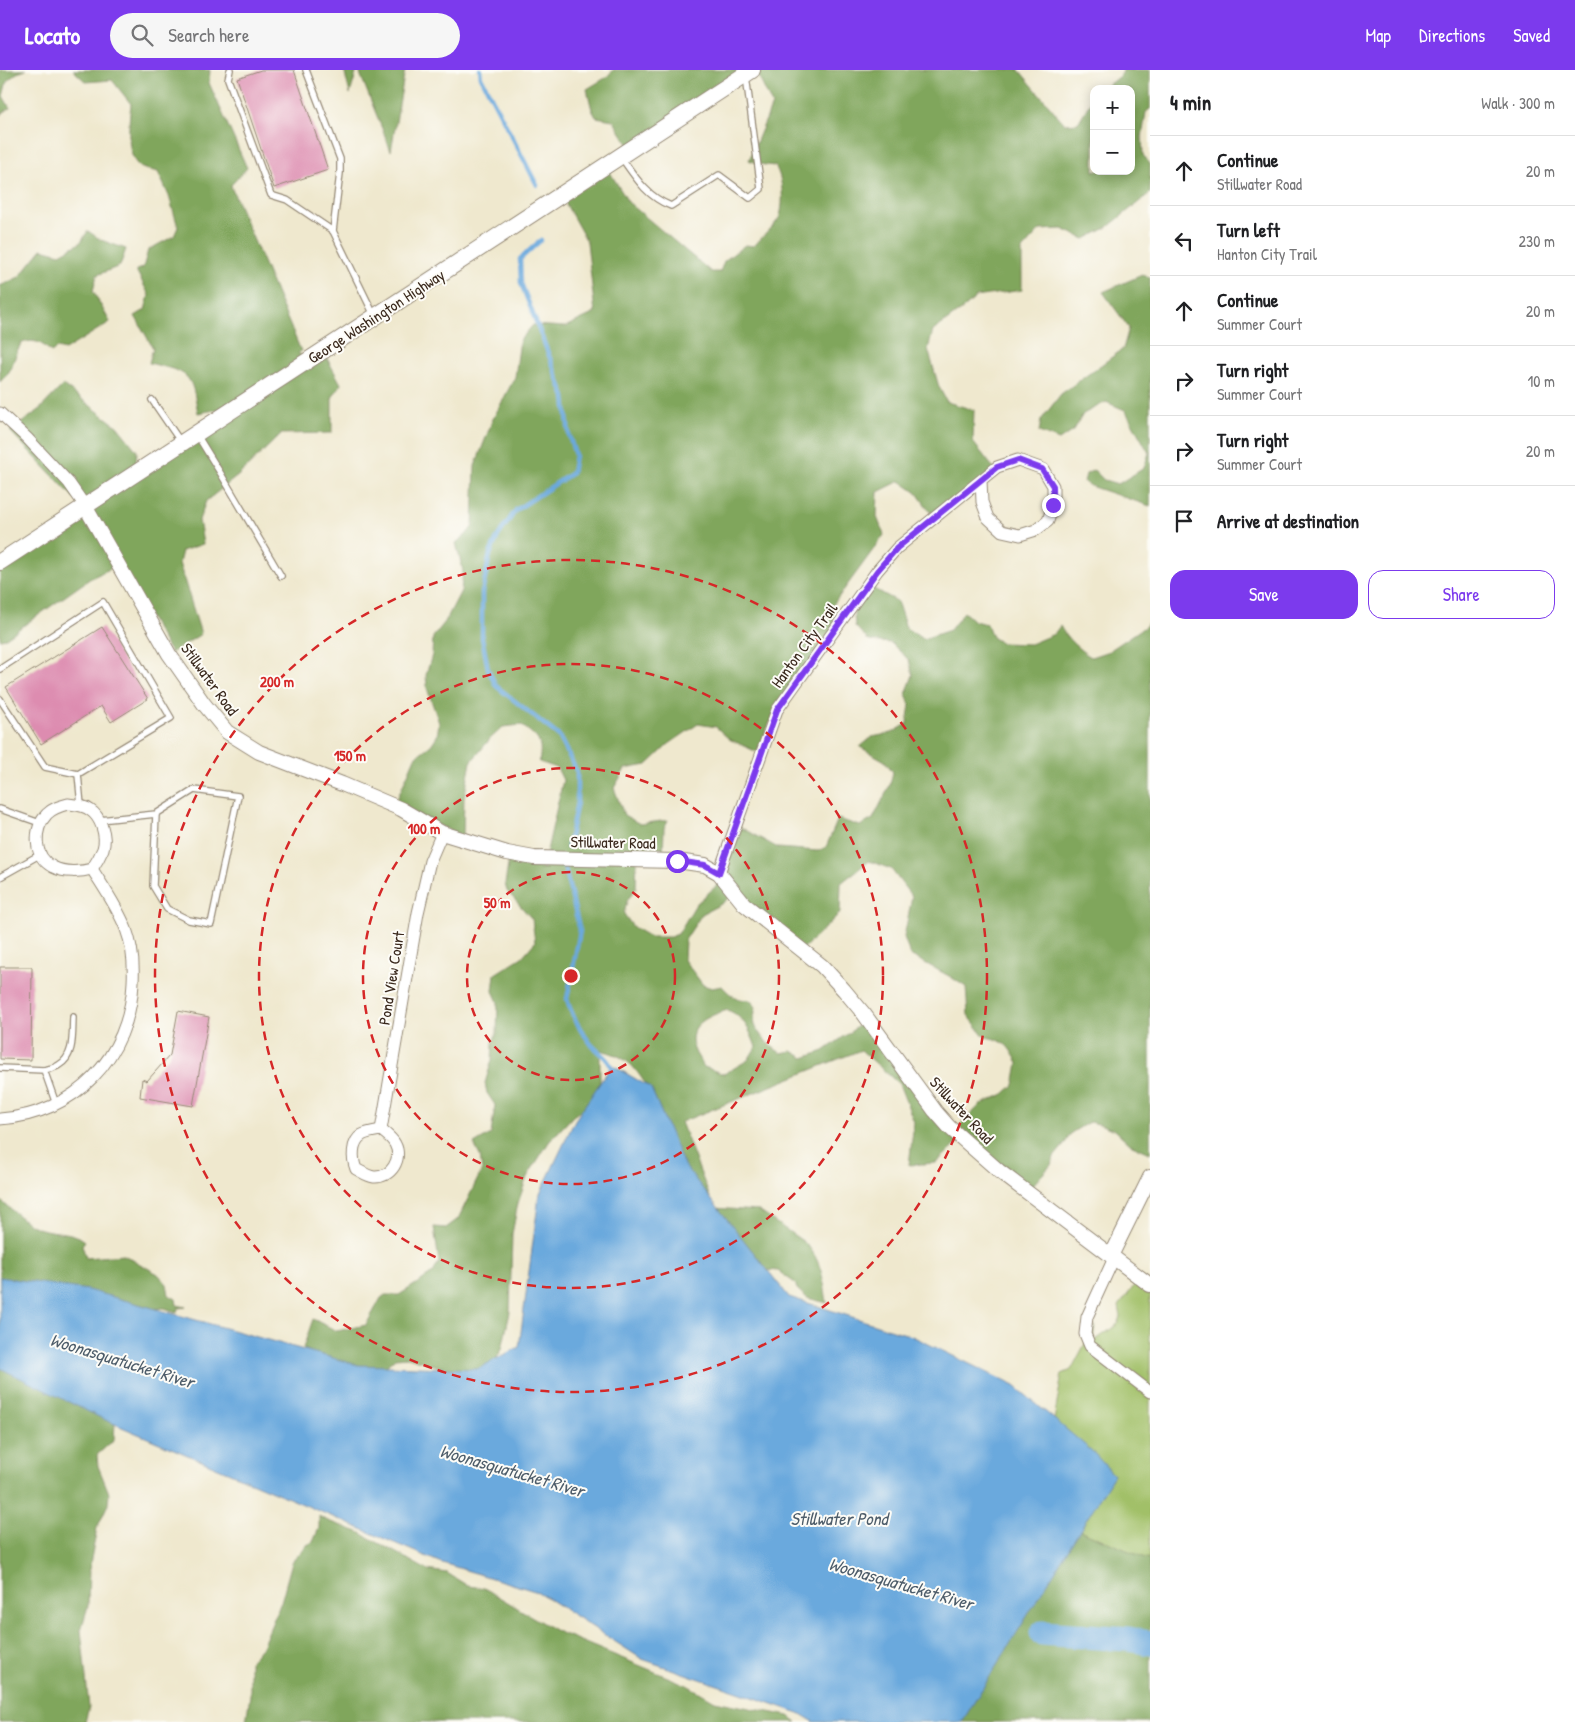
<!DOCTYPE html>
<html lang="en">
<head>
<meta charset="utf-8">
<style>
  body { margin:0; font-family:"Patrick Hand",sans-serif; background:#f6f6f6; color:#202124 }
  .controls { position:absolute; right:15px; top:15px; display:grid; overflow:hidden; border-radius:10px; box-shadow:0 2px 12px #0003 }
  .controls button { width:45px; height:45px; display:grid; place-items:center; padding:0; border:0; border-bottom:1px solid #e0e0e0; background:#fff; color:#202124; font:25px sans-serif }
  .stop { position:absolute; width:15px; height:15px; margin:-11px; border:4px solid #7c3aed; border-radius:50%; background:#fff }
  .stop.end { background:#7c3aed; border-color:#fff; box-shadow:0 1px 5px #0008 }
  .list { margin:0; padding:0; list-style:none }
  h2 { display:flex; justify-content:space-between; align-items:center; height:65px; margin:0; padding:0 20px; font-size:21px }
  h2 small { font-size:16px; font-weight:400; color:#757577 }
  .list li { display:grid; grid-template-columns:32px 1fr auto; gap:15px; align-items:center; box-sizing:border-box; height:70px; padding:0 20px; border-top:1px solid #e0e0e0 }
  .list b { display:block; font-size:19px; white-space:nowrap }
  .list p { margin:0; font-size:16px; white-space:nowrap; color:#757577 }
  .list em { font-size:16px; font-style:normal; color:#757577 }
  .actions { display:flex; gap:10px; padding:15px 20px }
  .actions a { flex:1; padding:11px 0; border:1px solid #7c3aed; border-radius:15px; text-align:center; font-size:18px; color:#7c3aed }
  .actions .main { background:#7c3aed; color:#fff }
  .icon { flex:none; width:28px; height:28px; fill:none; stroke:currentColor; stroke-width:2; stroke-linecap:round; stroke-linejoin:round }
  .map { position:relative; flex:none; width:1150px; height:1652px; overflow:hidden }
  header { display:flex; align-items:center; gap:30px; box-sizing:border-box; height:70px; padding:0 25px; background:#7c3aed; color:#fff }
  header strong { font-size:24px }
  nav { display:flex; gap:28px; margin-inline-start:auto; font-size:18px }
  .search { width:350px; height:45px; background:#f6f6f6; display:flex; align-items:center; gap:12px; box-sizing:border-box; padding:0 18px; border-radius:28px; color:#757577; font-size:19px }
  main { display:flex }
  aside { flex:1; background:#fff }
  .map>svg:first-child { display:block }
  .green { fill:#a1c068; stroke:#6e7543 }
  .forest { fill:#80a65c; stroke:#5e683d; fill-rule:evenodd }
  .water { fill:#6aa9dd; stroke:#526a7e }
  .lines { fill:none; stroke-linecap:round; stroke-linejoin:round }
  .stream { stroke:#6aa9dd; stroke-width:4.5 }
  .river { stroke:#6aa9dd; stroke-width:25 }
  .building { fill:#dd8cb0 }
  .service-casing { stroke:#958976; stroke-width:8 }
  .minor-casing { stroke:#958976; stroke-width:13 }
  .tertiary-casing { stroke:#958976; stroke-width:16 }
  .primary-casing { stroke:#958976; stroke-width:18 }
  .service { stroke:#fff; stroke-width:5.5 }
  .minor { stroke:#fff; stroke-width:11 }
  .tertiary { stroke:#fff; stroke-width:14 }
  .primary { stroke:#fff; stroke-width:16 }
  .route { stroke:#7c3aed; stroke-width:6 }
  .ring { fill:none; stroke:#d62828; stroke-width:2.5; stroke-dasharray:9 6 }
  .labels { text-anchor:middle; stroke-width:4; stroke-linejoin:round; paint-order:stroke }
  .street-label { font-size:16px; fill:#3b2a1e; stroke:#fdfcf7 }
  .water-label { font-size:18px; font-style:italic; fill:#4e5d6a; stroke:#fdfcf7 }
  .centre { fill:#d62828; stroke:#fdfcf7; stroke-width:2.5 }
  .ring-label { font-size:15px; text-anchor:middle; font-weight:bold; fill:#d62828; stroke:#fdfcf7; stroke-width:4; stroke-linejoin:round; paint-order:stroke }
</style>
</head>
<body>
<header>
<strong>Locato</strong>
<div class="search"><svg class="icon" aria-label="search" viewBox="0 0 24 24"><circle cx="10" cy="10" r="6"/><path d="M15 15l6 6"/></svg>Search here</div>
<nav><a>Map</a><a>Directions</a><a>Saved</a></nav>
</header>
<main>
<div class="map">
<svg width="1150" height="1652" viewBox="0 0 1150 1652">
  <rect width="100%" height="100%" fill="#fdfcf7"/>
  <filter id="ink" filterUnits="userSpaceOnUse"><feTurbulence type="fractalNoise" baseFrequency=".02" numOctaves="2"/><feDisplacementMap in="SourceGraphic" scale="10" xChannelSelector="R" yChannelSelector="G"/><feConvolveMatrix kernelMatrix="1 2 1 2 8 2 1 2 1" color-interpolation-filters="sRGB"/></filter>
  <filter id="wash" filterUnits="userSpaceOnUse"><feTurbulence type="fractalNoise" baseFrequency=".0096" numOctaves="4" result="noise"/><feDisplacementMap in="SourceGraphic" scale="20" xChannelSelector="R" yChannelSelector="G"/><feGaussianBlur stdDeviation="1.12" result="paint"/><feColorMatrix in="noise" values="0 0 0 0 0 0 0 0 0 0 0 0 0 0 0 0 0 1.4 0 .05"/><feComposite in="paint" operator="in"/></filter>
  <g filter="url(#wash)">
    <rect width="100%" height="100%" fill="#efe8ce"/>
    <path class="green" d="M1140 1208 1150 1214V1489L1143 1487 1079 1460 1053 1356 1062 1304 1071 1300 1095 1255 1093 1272 1118 1254 1121 1247 1119 1236Z"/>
    <g class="forest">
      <path d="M0 0H26L17 3 7 11 3 26 10 38 0 45Z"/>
      <path d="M73 0H210L209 13 247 98 231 115 232 119 301 281 298 283 306 289 324 283 341 314 332 328V363L281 364 239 405 206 431 199 450 203 474 182 481 179 493 201 564 171 583 118 495 91 508 6 568 0 569V493L84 438 10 361 38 341 63 315 117 356 137 381 135 405 239 336 198 343C191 301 189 303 149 293L153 278 135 246 145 240 149 225 136 200 143 198 148 180 174 166 178 157 169 126 158 102C152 100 143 100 139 96 125 84 129 51 131 34L112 10 86 12Z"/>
      <path d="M344 0H357L350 24Z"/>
      <path d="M358 0H405L391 81 359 1Z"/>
      <path d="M613 0H1019L1065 54 1078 53 1094 26V101H1131V19H1103L1122 4 1123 0H1150V39L1146 42 1142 67 1143 85 1150 94V123L1108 157 1085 169 1062 159 1040 160 1022 180V220L976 227 964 238 933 261 928 279 939 317 947 332 974 340 973 372 996 401 933 446 917 423 900 411 878 422 877 447 884 465 832 536 839 551 777 637 757 682 729 669 716 657 698 654 669 674 647 695 625 699 614 718 624 745 640 754 668 750 664 758 663 787 637 788 636 818 627 831 624 844 633 857 650 867H670L678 864 696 834 724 809 719 800 738 756 778 778 818 781 826 777 838 749 860 756 873 749 890 715 893 702 885 691 860 677 872 667 892 663 907 654 910 635 906 624 913 605 909 590 891 573 869 571 855 556 853 531 866 515 897 531 906 558 923 569 950 560 964 542 974 551 987 554 992 567 1001 573 1030 574 1054 564 1060 556C1066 568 1079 580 1091 587L1109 581 1146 556 1150 550V1083L1130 1074 1115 1060 1099 1054 1089 1052 1071 1063 1064 1075 1054 1087 1051 1095 1030 1118 963 1068 936 1093 909 1095 914 1052 899 1014 861 980 681 1052 714 1138 759 1141 804 1172C821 1187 824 1212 827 1233L807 1228 797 1219 795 1213 778 1201 748 1198 689 1139 646 1015C633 994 625 986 600 980V1010L595 1030 573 1046 549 1072 527 1107 518 1133 512 1164 510 1242 502 1279 496 1289 480 1300 454 1301 408 1287 395 1288 374 1307 358 1306 303 1278 313 1249 337 1261 366 1255 381 1228 385 1225H399L433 1203 439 1192 434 1157 446 1158 458 1149 482 1100 480 1086 474 1074 491 1064 495 1035 487 1023 485 1013 492 990 493 971 497 963 498 932 493 921 495 904 522 887 535 872 532 849 507 821 505 814 510 782 546 785 563 710 557 698 539 692C543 670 538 668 521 655L503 657 490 669 471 692 464 729 463 767 395 734 415 687 431 675 437 666 439 653 427 618 426 605 432 585 433 567 445 552 461 521 463 501 456 473 466 465 473 456 475 396 493 349 515 307 520 270 533 255 565 257 595 243 587 172 563 129 608 99 628 132 711 202H720L724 191 745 175 754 176C760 169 777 154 780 146 784 132 783 107 775 96L758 94 749 90 772 35 756 1 632 80 613 50 596 47 592 40 587 19 607 7ZM869 791 891 799 912 827 904 867 910 885 949 906 966 917 968 945 985 967C1005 970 1009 976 1018 993L1014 1015 1004 1024 980 1035 956 1059 868 949 824 981 804 988 792 981 781 983C771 977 754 962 754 949 754 946 755 941 756 937L750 930C737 930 731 926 722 916L712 918 703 915 684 890 685 870 702 844 721 834 736 822 803 879 840 843 841 813ZM728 940C745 948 750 961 756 977L748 990 724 1004 704 997C701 991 696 985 694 979 685 955 710 945 728 940Z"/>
      <path d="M88 161 101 170 126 179 120 196 97 205 93 221 110 252 65 280 57 278 51 282C41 272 35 269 21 273L9 302 0 312V216L19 207 42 179 60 184 80 173Z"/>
      <path d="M1142 205 1150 207V436L1090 416 1084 412 1086 404 1094 400 1104 410 1118 414 1144 398 1149 383 1125 340 1106 332 1083 344 1074 360 1059 370 1039 362 1041 350 1061 324 1123 279 1129 258 1103 222Z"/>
      <path d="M0 1130C10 1138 20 1148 31 1155 49 1165 72 1159 85 1171L82 1175 86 1188 124 1185 158 1204 167 1214 169 1225 176 1229 177 1235 186 1237 178 1238 177 1242 164 1238 145 1239 0 1220Z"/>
      <path d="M0 1289 115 1352 114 1371 109 1374 97 1385 98 1396 109 1423 108 1434 97 1458 89 1499 88 1536 81 1560 89 1637 85 1652H0Z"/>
      <path d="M319 1446 328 1451 359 1462 427 1500 447 1503 468 1516 484 1518 556 1561 687 1615 715 1631 789 1646 797 1652H246L250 1625V1591L262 1577 281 1532 292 1492 307 1475 313 1472 319 1458Z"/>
      <path d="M1079 1460 1143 1487 1150 1489V1652H961Z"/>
    </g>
    <path class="water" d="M612 995 651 1018 684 1095 789 1227 912 1266 1015 1316 1092 1381 1114 1405 962 1652H814L799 1643 642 1589 538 1522 439 1492 103 1349 0 1298V1207L88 1220 358 1295 477 1299 519 1277 539 1126 575 1050Z"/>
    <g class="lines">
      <g class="stream">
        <path d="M480 0 481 7 537 115"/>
        <path d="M541 170 520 189 521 213 565 327 569 365 575 385 572 403 516 440 498 466 490 484 482 523V568L488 599 496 616 559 666 577 702V732L568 777"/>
        <path d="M564 795 580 861 567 929C571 944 581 961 591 974 598 982 611 990 612 1001"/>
      </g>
      <path class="river" d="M1042 1563 1128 1569 1150 1573"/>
    </g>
    <g id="blocks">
      <g class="building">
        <path d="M261 0H294L328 100 274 118 237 8Z"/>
        <path d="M102 557 148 629 111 652 101 636 41 674 6 617Z"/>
        <path d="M0 897H32L31 990 0 989Z"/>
        <path d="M178 941 209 947 193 1036 140 1027 142 1009 147 1011 170 985Z"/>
      </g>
    </g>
  </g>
  <g filter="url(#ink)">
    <use href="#blocks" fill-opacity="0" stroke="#958976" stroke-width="1"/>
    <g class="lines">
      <defs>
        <g id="service">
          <path d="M230 0 228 9 271 125 287 130 333 161 374 245"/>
          <path d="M306 0 340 89V103L333 161"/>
          <path d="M621 87C635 107 647 127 671 136L719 105 750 128 761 119 746 6"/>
          <path d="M152 330 180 371"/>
          <path d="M197 365 221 404 281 506"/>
          <path d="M0 599 103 532 171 648 78 704 45 697 0 629"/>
          <path d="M78 704 81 735"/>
          <path d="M0 739 40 753"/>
          <path d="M100 750 156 744 153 816 167 839 189 850 211 854 238 726 194 720 156 744"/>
          <path d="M0 807 41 784"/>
          <path d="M0 998 44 1000 56 1034"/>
          <path d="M44 1000C48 999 55 998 59 995 75 986 72 963 73 947"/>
        </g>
        <g id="minor">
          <path d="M0 343 27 368 69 413 85 436"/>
          <path d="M68 734C76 735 83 735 90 740 101 747 107 766 103 779 100 786 96 793 92 799 81 802 64 803 53 797 33 787 33 759 47 744 53 738 60 736 68 734Z"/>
          <path d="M719 803 777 640 877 501 897 478 997 397 1018 390 1043 399 1053 416V435L1048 451 1036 460 1020 465 1002 461 988 448 982 432 981 410"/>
          <path d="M0 1049C75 1044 130 987 133 912 134 895 132 875 126 859 118 838 104 818 92 799"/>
          <path d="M381 1060 418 843 430 791 442 763"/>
          <path d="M381 1060C386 1064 392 1068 395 1074 403 1089 391 1108 374 1107 367 1106 362 1102 356 1099 352 1089 351 1072 362 1065 367 1062 375 1061 381 1060Z"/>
          <path d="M1114 1188 1087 1247 1085 1264 1090 1276 1150 1322"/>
        </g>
        <g id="tertiary">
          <path d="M85 436 169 584 204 634 227 662 259 682 342 714 401 739 442 763 507 783 534 788 677 791 705 795 719 803 744 834 822 896 844 920 864 944 935 1041 949 1057 999 1101 1150 1215"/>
          <path d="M1111 1186 1150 1107"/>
        </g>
        <path id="primary" d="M0 492 752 0"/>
      </defs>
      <use href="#service" class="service-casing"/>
      <use href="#minor" class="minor-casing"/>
      <use href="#tertiary" class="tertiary-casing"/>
      <use href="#primary" class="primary-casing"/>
      <use href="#service" class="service"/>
      <use href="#minor" class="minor"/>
      <use href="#tertiary" class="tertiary"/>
      <use href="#primary" class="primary"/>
    </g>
  </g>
  <g class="lines" filter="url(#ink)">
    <path class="route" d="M677 791 705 795 719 803 777 640 877 501 897 478 997 397 1018 390 1042 399 1053 416V435"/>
  </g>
  <g class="ring">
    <circle cx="571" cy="906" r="104"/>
    <circle cx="571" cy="906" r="208"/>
    <circle cx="571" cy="906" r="312"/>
    <circle cx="571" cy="906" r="416"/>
  </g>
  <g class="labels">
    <g class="street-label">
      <text transform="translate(376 246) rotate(-33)" y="6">George Washington Highway</text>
      <text transform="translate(804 575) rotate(-54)" y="6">Hanton City Trail</text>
      <text transform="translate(210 609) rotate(54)" y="6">Stillwater Road</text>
      <text transform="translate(613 772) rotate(1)" y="6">Stillwater Road</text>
      <text transform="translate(391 908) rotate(-81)" y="6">Pond View Court</text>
      <text transform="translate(962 1040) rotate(47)" y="6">Stillwater Road</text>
    </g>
    <g class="water-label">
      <text transform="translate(122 1291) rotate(17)" y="6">Woonasquatucket River</text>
      <text transform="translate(512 1401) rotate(16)" y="6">Woonasquatucket River</text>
      <text x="839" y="1455">Stillwater Pond</text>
      <text transform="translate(901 1514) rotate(16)" y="6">Woonasquatucket River</text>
    </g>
  </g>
  <circle cx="571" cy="906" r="8" class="centre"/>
  <g class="ring-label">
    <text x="277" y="617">200 m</text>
    <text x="350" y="691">150 m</text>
    <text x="424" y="764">100 m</text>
    <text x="497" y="838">50 m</text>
  </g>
</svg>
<div class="controls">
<button>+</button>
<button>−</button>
</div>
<div class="stop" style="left:677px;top:791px"></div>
<div class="stop end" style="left:1053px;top:435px"></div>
</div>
<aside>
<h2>4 min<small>Walk · 300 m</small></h2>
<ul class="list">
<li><svg class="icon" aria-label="ahead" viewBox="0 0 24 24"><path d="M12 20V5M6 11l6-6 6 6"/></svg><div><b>Continue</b><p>Stillwater Road</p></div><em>20 m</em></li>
<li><svg class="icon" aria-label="left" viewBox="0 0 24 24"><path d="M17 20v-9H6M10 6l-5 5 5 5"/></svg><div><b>Turn left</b><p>Hanton City Trail</p></div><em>230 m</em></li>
<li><svg class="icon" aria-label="ahead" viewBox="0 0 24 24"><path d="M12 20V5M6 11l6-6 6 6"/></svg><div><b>Continue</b><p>Summer Court</p></div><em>20 m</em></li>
<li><svg class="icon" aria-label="right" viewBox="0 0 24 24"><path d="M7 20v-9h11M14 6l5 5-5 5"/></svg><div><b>Turn right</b><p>Summer Court</p></div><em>10 m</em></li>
<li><svg class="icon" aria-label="right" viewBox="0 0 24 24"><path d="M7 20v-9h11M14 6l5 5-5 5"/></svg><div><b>Turn right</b><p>Summer Court</p></div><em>20 m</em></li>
<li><svg class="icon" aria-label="arrive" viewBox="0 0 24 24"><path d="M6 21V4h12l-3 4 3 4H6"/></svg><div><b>Arrive at destination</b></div></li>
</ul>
<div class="actions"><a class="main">Save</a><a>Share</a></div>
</aside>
</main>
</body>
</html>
